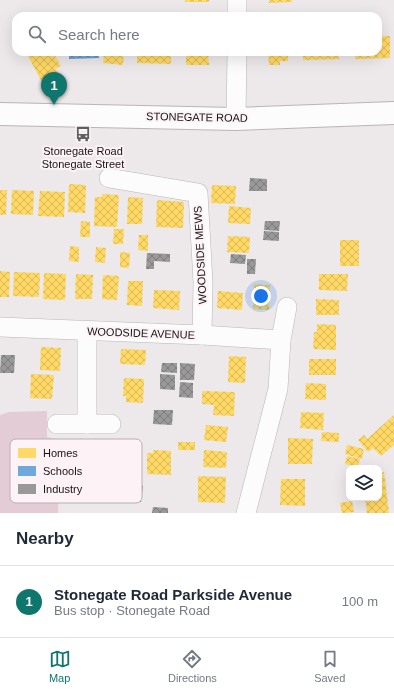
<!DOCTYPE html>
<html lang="en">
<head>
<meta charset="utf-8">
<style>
  body { margin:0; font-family:Arial,sans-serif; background:#f2f2f3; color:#1f2937 }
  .controls { position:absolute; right:12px; bottom:12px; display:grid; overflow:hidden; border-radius:8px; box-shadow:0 4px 16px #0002 }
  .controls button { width:36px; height:36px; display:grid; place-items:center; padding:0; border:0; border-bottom:1px solid #e0e1e3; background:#fff; color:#1f2937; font:20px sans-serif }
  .you { position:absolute; left:261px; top:296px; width:14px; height:14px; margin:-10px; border:3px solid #fff; border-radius:50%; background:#1a73e8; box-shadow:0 0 0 6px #1a73e833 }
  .badge { display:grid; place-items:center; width:26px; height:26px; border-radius:50%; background:#0f766e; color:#fff; font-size:13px; font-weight:700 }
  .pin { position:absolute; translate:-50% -33px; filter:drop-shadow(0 1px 2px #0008) }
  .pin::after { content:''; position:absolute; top:21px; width:14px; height:12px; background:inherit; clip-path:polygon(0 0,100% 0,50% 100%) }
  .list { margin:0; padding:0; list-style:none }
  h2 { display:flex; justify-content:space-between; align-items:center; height:52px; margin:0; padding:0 16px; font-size:17px }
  h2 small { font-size:13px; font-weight:400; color:#747a83 }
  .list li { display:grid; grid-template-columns:26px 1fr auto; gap:12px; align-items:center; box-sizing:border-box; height:72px; padding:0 16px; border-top:1px solid #e0e1e3 }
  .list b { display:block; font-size:15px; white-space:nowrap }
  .list p { margin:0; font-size:13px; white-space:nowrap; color:#747a83 }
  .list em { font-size:13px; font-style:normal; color:#747a83 }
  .icon { flex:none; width:22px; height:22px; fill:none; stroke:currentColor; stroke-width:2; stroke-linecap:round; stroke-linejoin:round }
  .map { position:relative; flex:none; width:394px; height:513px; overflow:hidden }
  .search { position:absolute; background:#fff; box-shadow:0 4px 16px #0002; left:12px; right:12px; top:12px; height:44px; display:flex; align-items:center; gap:10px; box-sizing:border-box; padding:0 14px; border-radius:12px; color:#747a83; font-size:15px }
  .sheet { height:124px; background:#fff }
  nav { display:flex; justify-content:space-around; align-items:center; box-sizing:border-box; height:56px; border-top:1px solid #e0e1e3; background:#fff; font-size:11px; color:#747a83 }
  nav a { display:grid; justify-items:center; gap:2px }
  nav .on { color:#0f766e }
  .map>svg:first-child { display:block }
  .park { fill:#e4ccd7 }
  .homes { fill:url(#homes-cross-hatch) }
  .schools { fill:url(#schools-cross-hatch) }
  .industry { fill:url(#industry-cross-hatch) }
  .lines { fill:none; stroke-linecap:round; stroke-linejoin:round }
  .street-casing { stroke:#b9b5b7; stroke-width:20 }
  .secondary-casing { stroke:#b9b5b7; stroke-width:24 }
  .street { stroke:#fcfcfc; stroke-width:19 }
  .secondary { stroke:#fcfcfc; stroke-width:22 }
  .labels { text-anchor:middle; stroke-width:4; stroke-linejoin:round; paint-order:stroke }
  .street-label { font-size:11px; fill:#161314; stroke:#fdf3f7 }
  .poi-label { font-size:11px; fill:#161314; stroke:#fdf3f7 }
  .key { fill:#fdf3f7; stroke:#b8b0b3; stroke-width:1 }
  .key-label { font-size:11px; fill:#161314 }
</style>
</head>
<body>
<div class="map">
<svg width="394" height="513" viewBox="0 0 394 513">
  <defs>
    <pattern id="homes-cross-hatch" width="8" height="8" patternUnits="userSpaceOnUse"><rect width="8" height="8" fill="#ffd966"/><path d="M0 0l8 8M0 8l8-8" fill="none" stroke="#dab958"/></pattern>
    <pattern id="schools-cross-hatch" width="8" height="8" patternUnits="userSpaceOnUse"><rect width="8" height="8" fill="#6fa8dc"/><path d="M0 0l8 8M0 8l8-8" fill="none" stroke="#5a88b1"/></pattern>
    <pattern id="industry-cross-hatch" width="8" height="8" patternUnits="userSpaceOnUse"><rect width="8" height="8" fill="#999"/><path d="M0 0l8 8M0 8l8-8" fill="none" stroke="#7c7c7c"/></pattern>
  </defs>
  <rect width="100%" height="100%" fill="#ede8ea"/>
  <path class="park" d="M47 411V437L61 440 58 513H0V415L9 412Z"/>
  <g class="homes">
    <rect x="185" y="0" width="24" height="2"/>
    <path d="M269 0H292V2L269 3Z"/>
    <path d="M378 36H390V58L355 59V52H378Z"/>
    <path d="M26 52H53L61 66 55 69 60 77 44 86Z"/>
    <path d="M104 52H124L123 65 103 63Z"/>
    <path d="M137 52H171V64L137 63Z"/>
    <path d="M186 52H208L209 65H186Z"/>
    <path d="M268 52H288V61H280V65H269Z"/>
    <path d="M303 52H338L339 59 303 60Z"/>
    <path d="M69 184 86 185 85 213 68 212Z"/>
    <path d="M212 185 236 186 235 204 211 203Z"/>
    <path d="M0 190H7L6 215H0Z"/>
    <path d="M12 190 34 191 33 215 11 214Z"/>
    <path d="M40 191 65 192 64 217 38 216Z"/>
    <path d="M102 194 119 195 117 227 94 226 95 197H102Z"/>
    <path d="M128 197 143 198 142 224H127Z"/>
    <path d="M157 200 184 202 183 228 156 227Z"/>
    <path d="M229 206 251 208 250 224 228 223Z"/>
    <path d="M81 221 90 222V237H80Z"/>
    <path d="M114 229H124L123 244H113Z"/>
    <path d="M139 235H148V251L138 250Z"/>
    <path d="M228 236 250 237 249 253 227 252Z"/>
    <rect x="340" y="240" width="19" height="26"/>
    <path d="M70 246 79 247V262L69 261Z"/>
    <path d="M96 247 106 248 105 263 95 262Z"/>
    <path d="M120 252 130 253 129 268 120 267Z"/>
    <path d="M0 271 10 272 9 297H0Z"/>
    <path d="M14 272 40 273 39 297 13 296Z"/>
    <path d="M44 273 66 274 65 300 43 299Z"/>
    <path d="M76 274 93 275 92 299H75Z"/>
    <path d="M319 274H348L347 291 319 290Z"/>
    <path d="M103 275 119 276 117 300 102 299Z"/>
    <path d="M128 281H143L142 306 127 305Z"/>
    <path d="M254 284 270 285 269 310 253 309Z"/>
    <path d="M154 290 180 291 179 310 153 308Z"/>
    <path d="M218 291 243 293 242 310 217 308Z"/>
    <path d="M316 299 339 300V315H316Z"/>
    <path d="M317 324 336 325V350L313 349 314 332H317Z"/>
    <path d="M41 347 61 348 60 371 40 370Z"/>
    <path d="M121 349 146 350 145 365 120 364Z"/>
    <path d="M229 356 246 357 245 383 228 382Z"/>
    <rect x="309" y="359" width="27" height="16"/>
    <path d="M31 374 54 375 52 399 30 398Z"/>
    <path d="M124 378 144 379 143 403 126 402V396H123Z"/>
    <path d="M306 383 326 384V400L305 399Z"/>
    <path d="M202 391 235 392 234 416 213 415 214 405 202 404Z"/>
    <path d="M301 412 324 413 323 430 300 428Z"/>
    <path d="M394 415V445L381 456 373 448 368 452 358 440 364 435 367 439Z"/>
    <path d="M206 425 228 427 226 442 204 440Z"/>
    <path d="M322 432 339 433V442L321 441Z"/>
    <path d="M288 438 313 439 312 464H288Z"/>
    <rect x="178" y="442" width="17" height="8"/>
    <path d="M347 445 364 449 362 459 345 454Z"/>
    <path d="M153 450 171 451V475L147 474V453H153Z"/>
    <path d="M204 450 227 452 226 468 203 467Z"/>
    <path d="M347 456 360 459 358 467 345 464Z"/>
    <path d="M384 472 389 513H367L365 498H379V473Z"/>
    <path d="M198 476 226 477 225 503 198 502Z"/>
    <path d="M281 479H305V506L280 505Z"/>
    <path d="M352 501 354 512 342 513 340 503Z"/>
  </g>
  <path class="schools" d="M69 52H99V58L69 59Z"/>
  <g class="industry">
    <path d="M250 178 267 179V191H249Z"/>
    <path d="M265 221H280L279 231 264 230Z"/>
    <path d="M264 231 279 232V241L263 240Z"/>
    <path d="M147 253 170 254V262L154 261V269H146Z"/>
    <path d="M231 254 246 255 245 264 230 263Z"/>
    <path d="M247 259H256L255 274H247Z"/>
    <path d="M1 355H15L14 373H0Z"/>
    <path d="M162 363H177V373L161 372Z"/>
    <path d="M180 363 195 364 194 380H180Z"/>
    <path d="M160 374 175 375V390L160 389Z"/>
    <path d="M180 382 193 383V398L179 397Z"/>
    <path d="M154 410H173L172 425 153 424Z"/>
    <path d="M134 485 143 486 141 502H132Z"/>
    <path d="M153 507 168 508V513H152Z"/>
  </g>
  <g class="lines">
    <defs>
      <g id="street">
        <path d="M237 16V0"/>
        <path d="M236 119 237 52"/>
        <path d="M109 178 198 193 203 282 202 335"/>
        <path d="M0 327 202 335 281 340"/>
        <path d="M57 424H111"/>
        <path d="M87 424V331"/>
        <path d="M246 513 278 389 281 340 287 307"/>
      </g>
      <path id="secondary" d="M0 114 236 119 394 113"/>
    </defs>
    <use href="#street" class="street-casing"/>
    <use href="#secondary" class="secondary-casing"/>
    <use href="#street" class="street"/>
    <use href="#secondary" class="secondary"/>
  </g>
  <defs>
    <symbol id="bus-bare" viewBox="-9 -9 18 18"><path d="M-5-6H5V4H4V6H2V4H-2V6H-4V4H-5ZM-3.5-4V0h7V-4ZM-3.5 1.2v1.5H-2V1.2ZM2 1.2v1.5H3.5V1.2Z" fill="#615e5f" stroke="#fdf3f7" stroke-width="2.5" paint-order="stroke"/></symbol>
  </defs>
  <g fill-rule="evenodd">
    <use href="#bus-bare" x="72" y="123" width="22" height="22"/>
  </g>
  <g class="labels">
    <g class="street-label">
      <text transform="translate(197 117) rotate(1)" y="4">STONEGATE ROAD</text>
      <text transform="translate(200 255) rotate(-93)" y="4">WOODSIDE MEWS</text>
      <text transform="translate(141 333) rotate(2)" y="4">WOODSIDE AVENUE</text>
    </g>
    <g class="poi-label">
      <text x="83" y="155">Stonegate Road<tspan x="83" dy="13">Stonegate Street</tspan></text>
    </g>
  </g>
  <rect x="10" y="439" width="132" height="64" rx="6" class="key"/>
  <rect x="18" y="448" width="18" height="10" fill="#ffd966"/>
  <rect x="18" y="466" width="18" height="10" fill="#6fa8dc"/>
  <rect x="18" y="484" width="18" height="10" fill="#999"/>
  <g class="key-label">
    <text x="43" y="457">Homes</text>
    <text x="43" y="475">Schools</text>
    <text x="43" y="493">Industry</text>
  </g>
</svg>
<div class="controls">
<button><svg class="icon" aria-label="layers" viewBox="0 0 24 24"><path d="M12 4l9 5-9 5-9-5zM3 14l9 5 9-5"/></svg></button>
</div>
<div class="you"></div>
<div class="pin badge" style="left:54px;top:105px">1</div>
<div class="search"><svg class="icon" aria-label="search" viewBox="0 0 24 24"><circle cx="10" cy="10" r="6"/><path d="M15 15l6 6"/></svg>Search here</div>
</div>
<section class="sheet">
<h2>Nearby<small></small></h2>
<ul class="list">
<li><span class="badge">1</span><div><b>Stonegate Road Parkside Avenue</b><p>Bus stop · Stonegate Road</p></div><em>100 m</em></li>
</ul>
</section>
<nav>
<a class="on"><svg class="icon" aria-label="map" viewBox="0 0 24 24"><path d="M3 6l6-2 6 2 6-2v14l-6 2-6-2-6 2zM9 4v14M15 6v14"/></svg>Map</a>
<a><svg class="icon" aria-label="directions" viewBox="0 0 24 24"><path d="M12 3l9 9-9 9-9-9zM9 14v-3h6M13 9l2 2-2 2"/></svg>Directions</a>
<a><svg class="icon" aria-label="saved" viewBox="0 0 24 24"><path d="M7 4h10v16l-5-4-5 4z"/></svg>Saved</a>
</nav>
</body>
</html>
